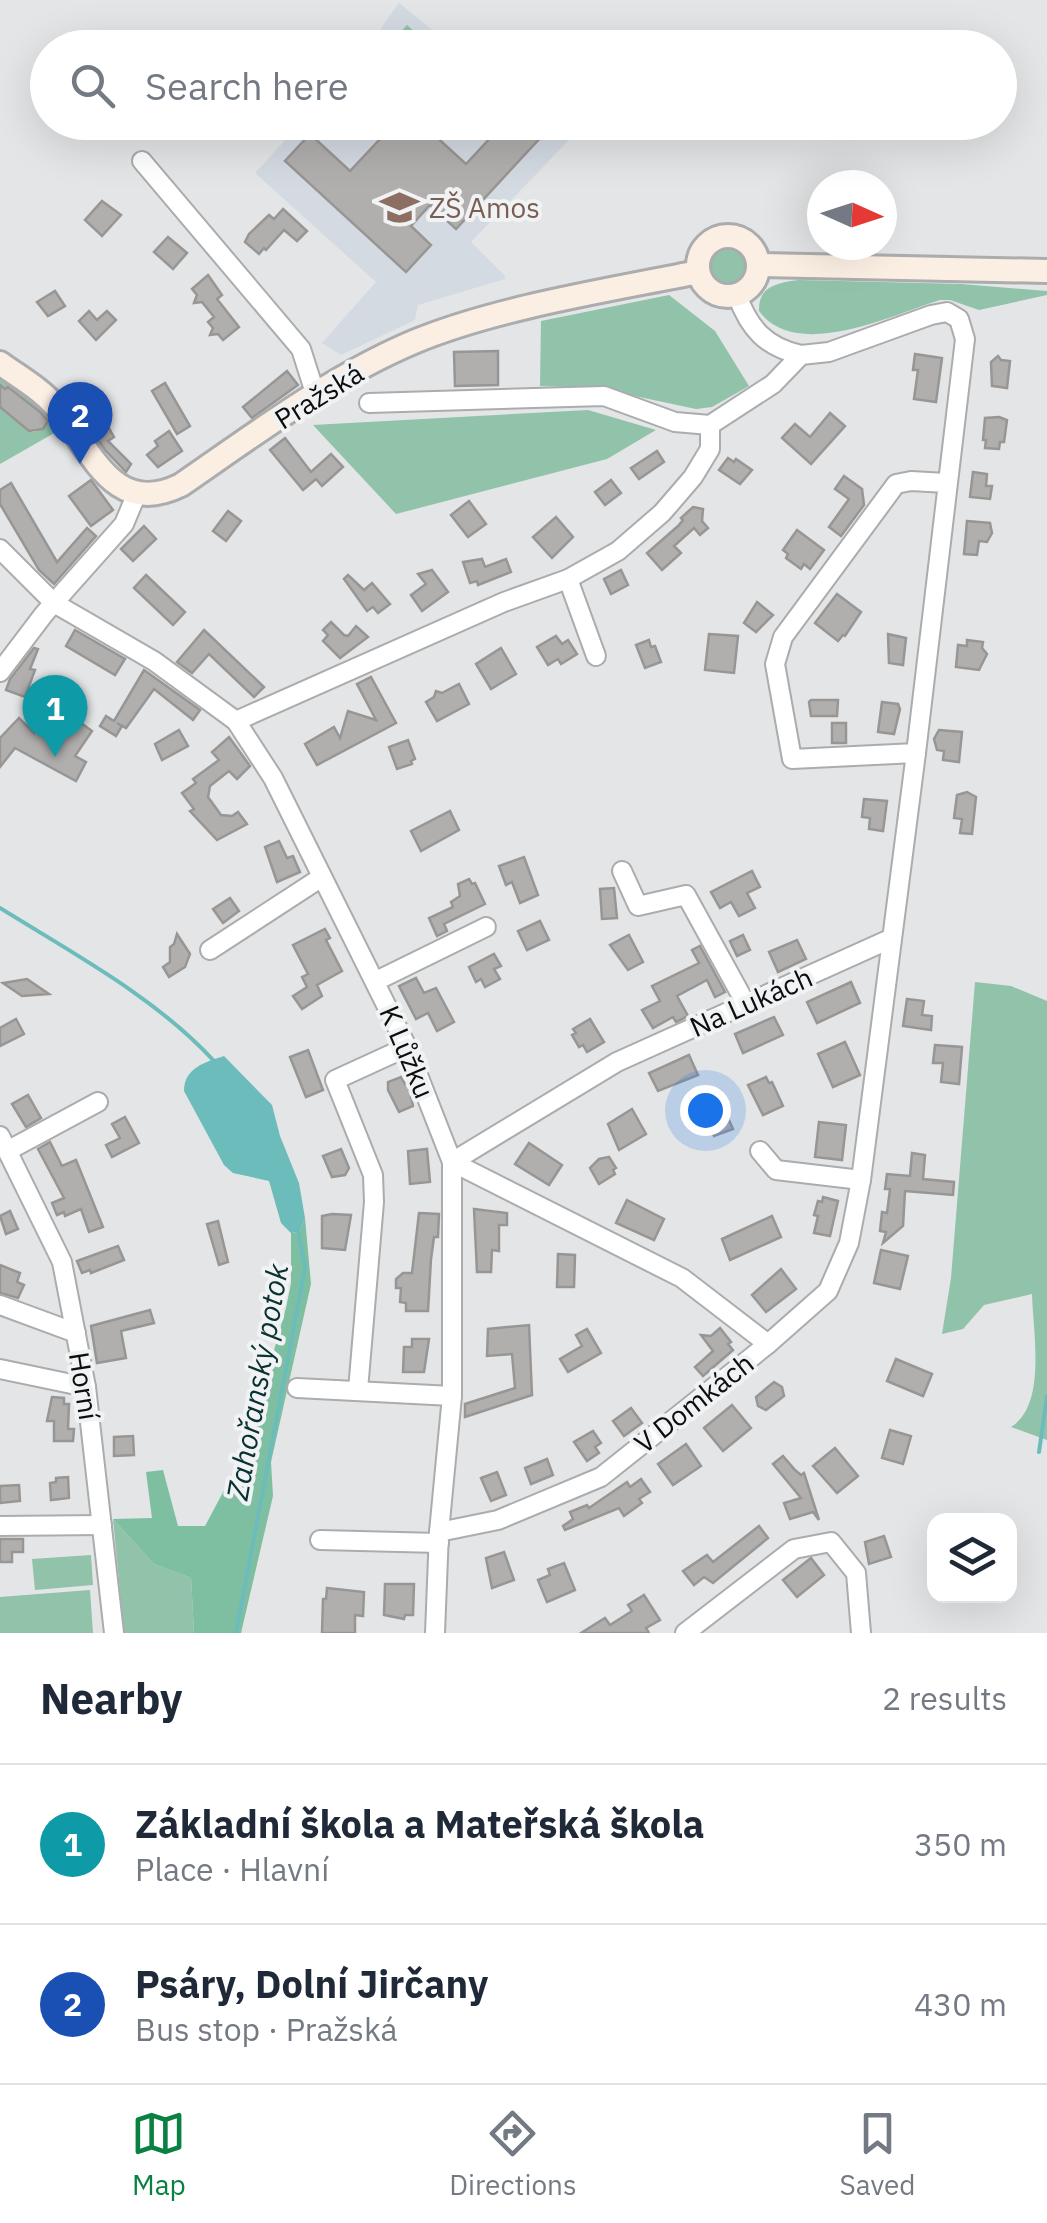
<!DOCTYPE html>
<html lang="en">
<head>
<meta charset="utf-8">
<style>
  body { margin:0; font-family:"IBM Plex Sans",sans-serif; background:#f2f2f3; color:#1f2937 }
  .controls { position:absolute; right:30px; bottom:30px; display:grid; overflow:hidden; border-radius:20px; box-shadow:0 10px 40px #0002 }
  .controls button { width:90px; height:90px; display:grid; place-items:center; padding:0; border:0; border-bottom:2px solid #e0e1e3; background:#fff; color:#1f2937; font:50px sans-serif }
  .compass { position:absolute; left:807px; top:170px; width:90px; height:90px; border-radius:50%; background:#fff; box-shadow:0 10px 40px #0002; rotate:93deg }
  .you { position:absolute; left:705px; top:1110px; width:35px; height:35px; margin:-25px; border:8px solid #fff; border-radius:50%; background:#1a73e8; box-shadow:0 0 0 15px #1a73e833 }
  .badge { display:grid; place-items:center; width:65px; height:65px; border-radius:50%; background:#0b8043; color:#fff; font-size:32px; font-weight:700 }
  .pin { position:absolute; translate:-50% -82px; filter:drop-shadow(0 2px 5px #0008) }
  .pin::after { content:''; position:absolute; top:52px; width:35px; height:30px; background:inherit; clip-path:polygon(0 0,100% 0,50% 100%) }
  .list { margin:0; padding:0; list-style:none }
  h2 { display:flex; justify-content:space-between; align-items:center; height:130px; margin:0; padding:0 40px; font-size:42px }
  h2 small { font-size:32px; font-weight:400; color:#747a83 }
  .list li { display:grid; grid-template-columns:65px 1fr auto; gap:30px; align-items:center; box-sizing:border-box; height:160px; padding:0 40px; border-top:2px solid #e0e1e3 }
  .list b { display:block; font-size:38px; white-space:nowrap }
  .list p { margin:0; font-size:32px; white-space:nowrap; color:#747a83 }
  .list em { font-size:32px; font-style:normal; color:#747a83 }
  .icon { flex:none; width:55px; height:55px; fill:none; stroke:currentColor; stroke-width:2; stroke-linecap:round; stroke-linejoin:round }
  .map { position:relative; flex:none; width:1047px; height:1633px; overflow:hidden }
  .search { position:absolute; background:#fff; box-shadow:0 10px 40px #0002; left:30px; right:30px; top:30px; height:110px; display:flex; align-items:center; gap:25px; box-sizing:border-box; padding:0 35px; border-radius:55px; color:#747a83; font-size:38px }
  .sheet { height:450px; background:#fff }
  nav { display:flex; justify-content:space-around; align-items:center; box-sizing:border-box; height:140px; border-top:2px solid #e0e1e3; background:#fff; font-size:28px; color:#747a83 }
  nav a { display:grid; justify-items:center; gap:5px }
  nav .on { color:#0b8043 }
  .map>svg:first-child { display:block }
  .built { fill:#d4dae2 }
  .green { fill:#91c2aa }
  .forest { fill:#7fbfa1 }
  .water { fill:#6cbcbc }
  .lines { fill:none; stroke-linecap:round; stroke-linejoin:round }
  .stream { stroke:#6cbcbc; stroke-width:4 }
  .building { fill:#b1afae; stroke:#989695; stroke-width:2.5 }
  .street-casing { stroke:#abacad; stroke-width:22 }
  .secondary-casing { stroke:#abacad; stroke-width:28 }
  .street { stroke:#fff; stroke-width:18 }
  .secondary { stroke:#fbefe4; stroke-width:22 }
  .labels { text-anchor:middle; stroke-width:8; stroke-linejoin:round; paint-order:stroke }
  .education-label { font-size:28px; fill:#785e54; stroke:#f1f2f3; text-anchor:start }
  .street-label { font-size:28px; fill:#0c0d0d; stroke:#f1f2f3 }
  .water-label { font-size:30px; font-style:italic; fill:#083131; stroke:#f1f2f3 }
</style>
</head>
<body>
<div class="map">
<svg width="1047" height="1633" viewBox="0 0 1047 1633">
  <rect width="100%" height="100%" fill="#e3e5e6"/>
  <g class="built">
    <path d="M399 3 453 47 367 48Z"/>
    <path d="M301 123H545L568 141 471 242 505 276V279L418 305 415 320 341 355 322 343 376 282 255 173Z"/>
  </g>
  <g class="green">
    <path d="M407 25 432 47H387Z"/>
    <circle cx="729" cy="265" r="18"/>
    <path d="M798 280 961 284 1047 291V295L979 310 950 300H940C892 315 796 362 759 311 758 286 778 283 798 280Z"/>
    <path d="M669 295 715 331 749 386 712 407 696 409 597 388 540 386 541 321Z"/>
    <path d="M0 374 40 402 56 422V432L0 464V407L33 432 42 430 51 417 43 409 40 412 9 386 5 389 0 385Z"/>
    <path d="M588 410 656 430 607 459 396 514 313 425Z"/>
    <path d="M975 982 1011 986 1047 1001V1440L1011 1427C1047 1405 1033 1333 1032 1294L984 1305 963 1329 942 1334 951 1278Z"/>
    <path d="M113 1519 154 1564 191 1578 194 1633H124Z"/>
    <path d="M91 1555 93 1585 35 1590 32 1559Z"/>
    <path d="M90 1590 93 1633H0V1597Z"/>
  </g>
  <path class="forest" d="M305 1218 311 1284 271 1462 273 1496 241 1633H194L191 1578 154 1564 113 1519 152 1518 146 1472 163 1470 178 1526H205L246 1449 286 1308 291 1283V1233L300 1232Z"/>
  <path class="water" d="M224 1056 272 1105 280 1136 299 1183 305 1218 300 1232 291 1233 281 1223 269 1181 233 1173 224 1165 184 1091C184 1068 205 1062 224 1056Z"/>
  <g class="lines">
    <g class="stream">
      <path d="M0 908C74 954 155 997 214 1061"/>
      <path d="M1039 1452 1047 1396"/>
      <path d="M236 1633 305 1268 298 1230"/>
    </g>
  </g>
  <g class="building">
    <path d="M396 122H420L466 164 505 122H528L542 136 456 229 430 205 411 226 431 245 406 272 285 161 310 134 350 171Z"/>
    <path d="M102 201 121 215 102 236 85 220Z"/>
    <path d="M283 209 307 231 297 241 284 230 266 250 264 248 259 254 245 242 249 234 269 215 274 219Z"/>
    <path d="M168 237 187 253 173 269 154 252Z"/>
    <path d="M208 275 222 295 217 299 239 327 223 340 218 334 210 335 213 328 208 322 214 317 202 302 194 303 197 295 192 289Z"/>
    <path d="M55 291 65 306 48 316 37 302Z"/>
    <path d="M89 311 97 320 107 311 116 320 96 340 79 321Z"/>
    <path d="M498 351V385L455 386 454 352Z"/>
    <path d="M915 354 942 358 936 402 914 399 918 370H913Z"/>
    <path d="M998 356 1001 360 1010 361 1007 388 992 386 991 362Z"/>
    <path d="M287 371 298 385 252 418 243 407Z"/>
    <path d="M165 383 190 426 177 434 152 391Z"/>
    <path d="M0 385 5 389 8 387 40 412 48 421 43 429 29 431 0 407Z"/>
    <path d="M92 399 114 437 108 441 131 464 126 472 105 450 78 411 82 409 80 405Z"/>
    <path d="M830 413 845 426 811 464 782 438 795 424 810 437Z"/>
    <path d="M999 417 1007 420 1004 442H1000L999 449 985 448 986 440H983L985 418Z"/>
    <path d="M169 431 182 451 158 467 147 455 158 446 155 441Z"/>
    <path d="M285 438 311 472 331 454 343 467 322 486 316 479 303 490 270 450Z"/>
    <path d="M657 451 664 462 639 479 631 468Z"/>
    <path d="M728 458 734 462 736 459 752 470 740 484 719 470Z"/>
    <path d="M973 472 987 474 986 486H992L990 499 970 497Z"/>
    <path d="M844 476 862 489 864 505 841 536 829 527 849 499 835 489Z"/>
    <path d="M91 480 113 510 91 526 69 496Z"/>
    <path d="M611 480 621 493 605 505 595 492Z"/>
    <path d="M11 483 57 562 87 528 96 536 54 584 39 570 0 504V490Z"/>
    <path d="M469 501 486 524 468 537 451 515Z"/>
    <path d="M693 507 703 509 702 521 708 528 700 535 694 528 674 546 681 553 662 570 647 553 678 526 683 520 681 518Z"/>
    <path d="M228 511 241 521 226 541 213 531Z"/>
    <path d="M556 517 573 537 552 558 533 537Z"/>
    <path d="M967 521 990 523 992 533 987 542 979 541 977 555 964 554Z"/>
    <path d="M144 526 156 539 133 561 121 549Z"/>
    <path d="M797 530 824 550 810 569 804 564 801 569 786 558 788 554 783 550Z"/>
    <path d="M482 559 485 567 506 559 511 572 478 585 477 581 470 583 463 562Z"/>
    <path d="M432 570 448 592 422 611 411 595 426 584 418 574Z"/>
    <path d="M621 570 628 585 611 594 604 579Z"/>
    <path d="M146 575 185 612 173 625 134 588Z"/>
    <path d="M348 575 364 590 372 583 390 604 378 613 373 607 367 611 344 579Z"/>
    <path d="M837 594 861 612 845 636 843 635 838 641 815 623Z"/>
    <path d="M757 602 773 615 756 632 744 623Z"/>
    <path d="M331 622 344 635 348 636 356 626 368 637 340 658 323 641 328 635 323 630Z"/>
    <path d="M75 630 125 659 115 675 66 646Z"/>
    <path d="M204 630 264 687 254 697 209 654 192 673 177 662Z"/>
    <path d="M709 634 738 636 734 673 705 670Z"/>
    <path d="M888 634 906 638 903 665 889 663Z"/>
    <path d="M556 636 562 644 568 640 577 654 561 664 558 659 548 665 537 647Z"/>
    <path d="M649 640 651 647 655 646 661 662 645 668 636 645Z"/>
    <path d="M967 640 983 642 982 648 987 654 979 670 956 667 958 645 967 646Z"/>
    <path d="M34 648 38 649 30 669 35 670 25 697 6 690 10 679Z"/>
    <path d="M501 648 516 674 491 689 476 664Z"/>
    <path d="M144 670 200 710 193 720 154 689 126 728 117 723 122 726 116 736 100 726 106 716 114 721Z"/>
    <path d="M371 677 396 723 317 765 305 744 334 727 340 738 348 711 376 720 357 684Z"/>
    <path d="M459 684 469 704 437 721 426 702 434 697 436 691 442 693Z"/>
    <path d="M811 700H838L837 716H811L809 702Z"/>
    <path d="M882 702 898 704 900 709 894 734 878 732Z"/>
    <path d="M55 704 92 731 75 756 86 762 76 781 15 748 0 767V738L19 718 34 733Z"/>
    <rect x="832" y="723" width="14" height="20"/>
    <path d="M179 730 188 746 162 760 155 744Z"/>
    <path d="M939 730 962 732 959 762 943 760 944 751 937 750 934 739Z"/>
    <path d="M229 737 250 766 237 779 229 771 210 786 208 797 221 815 232 816 238 812 247 824 217 840 190 811 194 809 182 793 196 783 193 779 219 760 212 752Z"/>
    <path d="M408 740 415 759 411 761 412 764 397 769 389 747Z"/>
    <path d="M967 792 976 797 972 834 960 833 962 819 954 818 957 795Z"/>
    <path d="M864 799 887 801 883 831 869 829 870 818 862 817Z"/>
    <path d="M450 811 459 830 421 851 411 831Z"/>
    <path d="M279 841 287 858 293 856 300 872 277 882 265 847Z"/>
    <path d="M524 857 538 895 520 903 512 882 506 885 499 866Z"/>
    <path d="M752 871 760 887 747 893 755 908 739 916 731 902 720 908 711 892Z"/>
    <path d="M469 879 472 884 475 883 485 904 444 924 447 931 437 936 429 918 453 907 451 902 460 896 458 884Z"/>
    <path d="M614 888 617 918 602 919 600 889Z"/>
    <path d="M230 898 239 911 223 923 213 909Z"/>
    <path d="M540 921 549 940 527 950 518 931Z"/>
    <path d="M325 929 330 938 326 940 342 971 317 985 322 996 302 1009 293 996 307 987 302 977 308 974 293 945Z"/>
    <path d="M177 934 190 954 185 967 169 977 163 967 170 962V947L174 944Z"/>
    <path d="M629 935 643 962 628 970 610 945Z"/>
    <path d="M743 935 750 950 737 956 730 941Z"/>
    <path d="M797 940 806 959 778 972 769 952Z"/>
    <path d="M700 946 725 992 715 997 707 980 677 996 688 1016 676 1022 673 1017 653 1028 642 1010 660 1001 652 986 699 963 692 950Z"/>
    <path d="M494 954 501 966 494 969 500 979 485 987 481 979 476 982 469 967Z"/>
    <path d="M416 978 424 993 436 988 454 1022 437 1031 428 1013 416 1019 399 986Z"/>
    <path d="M27 979 49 994 22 996 3 983Z"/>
    <path d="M851 982 860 1003 817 1023 807 1002Z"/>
    <path d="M907 999 924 1001 922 1015 932 1016 931 1030 903 1026Z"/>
    <path d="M774 1017 783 1035 743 1053 735 1034Z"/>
    <path d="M16 1019 24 1034 0 1046V1028Z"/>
    <path d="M590 1019 604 1042 587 1052 583 1045 579 1047 572 1035 576 1033 573 1029Z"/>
    <path d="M845 1042 860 1075 833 1087 818 1054Z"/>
    <path d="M935 1045 962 1047 959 1084 941 1082 943 1063H933Z"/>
    <path d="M308 1050 323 1090 306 1097 290 1057Z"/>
    <path d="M689 1055 698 1075 658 1091 649 1073Z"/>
    <path d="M401 1077 405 1084 408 1083 413 1106 399 1112 388 1090V1082Z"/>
    <path d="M766 1077 769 1083 772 1082 783 1106 763 1115 748 1085Z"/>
    <path d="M28 1095 41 1118 26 1127 12 1104Z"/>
    <path d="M719 1098 733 1129 714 1136 711 1130 708 1131 699 1106Z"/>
    <path d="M632 1109 646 1134 619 1150 608 1124Z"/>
    <path d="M125 1117 139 1143 112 1157 106 1145 120 1138 112 1124Z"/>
    <path d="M819 1122 846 1125 842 1160 815 1157Z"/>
    <path d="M50 1142 62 1166 76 1160 103 1227 89 1232 81 1209 65 1216 64 1212 57 1215 52 1203 64 1198 38 1149Z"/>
    <path d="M529 1143 562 1165 549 1185 515 1164Z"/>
    <path d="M341 1149 349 1168 345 1175 332 1177 323 1156Z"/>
    <path d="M427 1149 430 1182 410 1184 408 1151Z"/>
    <path d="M912 1153 925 1155 923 1179 954 1182 953 1195 905 1191 903 1226 883 1243 886 1232 880 1231 882 1212 887 1213 890 1189H885L887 1174 910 1176Z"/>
    <path d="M609 1157 616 1168 613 1170 615 1174 599 1184 590 1168 599 1159Z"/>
    <path d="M823 1197 838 1201 830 1236 814 1233 818 1216 814 1215 818 1201 822 1202Z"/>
    <path d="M627 1200 664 1219 654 1240 616 1223Z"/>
    <path d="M474 1209 507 1213V1225H499V1251L492 1250 491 1272H477Z"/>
    <path d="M10 1211 18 1229 6 1234 0 1216Z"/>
    <path d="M419 1213 439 1214 438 1237H434L431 1259 428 1311H406V1303L400 1302 401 1288H396V1279L403 1273H412Z"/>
    <path d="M332 1214 351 1215 345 1250 322 1248V1216Z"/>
    <path d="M772 1216 781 1237 730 1260 722 1239Z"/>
    <path d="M218 1221 228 1262 219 1265 207 1224Z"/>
    <path d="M118 1246 124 1260 91 1273 90 1270 82 1273 77 1261Z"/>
    <path d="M881 1250 908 1256 900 1289 874 1283Z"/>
    <path d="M558 1254 575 1255 574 1287H557Z"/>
    <path d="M0 1265 20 1273 17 1282 24 1285 18 1298 0 1293Z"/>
    <path d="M781 1269 796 1289 766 1312 752 1295Z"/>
    <path d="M150 1310 154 1323 121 1331 126 1358 97 1363 91 1326Z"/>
    <path d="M529 1325 532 1395 465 1417V1404L515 1388 512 1354 487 1356 488 1329Z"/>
    <path d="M720 1328 731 1342 728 1344 733 1350 703 1376 695 1367 713 1351 701 1335 711 1336Z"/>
    <path d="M587 1329 601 1353 568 1372 560 1359 582 1346 576 1335Z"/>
    <path d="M412 1339H429L424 1372H403L404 1347H412Z"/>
    <path d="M896 1359 932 1374 923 1396 887 1381Z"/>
    <path d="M774 1382 782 1387 784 1396 766 1410 758 1406 756 1397Z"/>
    <path d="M52 1397 64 1398V1404H69L68 1429H74L73 1441H54V1421H47Z"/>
    <path d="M732 1405 751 1428 723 1451 704 1428Z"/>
    <path d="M631 1408 642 1423 624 1436 613 1421Z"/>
    <path d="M890 1430 911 1436 903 1464 882 1458Z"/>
    <path d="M593 1431 601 1443 595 1447 599 1453 587 1461 574 1442Z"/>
    <path d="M133 1436 134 1455 114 1456V1437Z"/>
    <path d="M686 1444 701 1466 673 1485 658 1464Z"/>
    <path d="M835 1448 858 1476 837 1493 813 1466Z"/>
    <path d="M783 1456 795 1470 801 1475 804 1473 819 1520 813 1512 790 1519 784 1503 801 1498 773 1464Z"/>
    <path d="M547 1459 553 1475 531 1484 525 1468Z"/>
    <path d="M497 1472 506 1495 491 1501 481 1478Z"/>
    <path d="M68 1477 69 1498 51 1500 50 1483 56 1482V1478Z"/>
    <path d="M641 1479 650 1492 639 1499 642 1503 624 1516 619 1508 565 1530 563 1526 573 1519 570 1512 587 1505 589 1508 627 1482 630 1487Z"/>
    <path d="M19 1485 20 1501 0 1503V1486Z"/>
    <path d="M759 1526 768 1538 713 1583 704 1577 694 1585 683 1571 707 1555 713 1562Z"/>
    <path d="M884 1536 891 1557 869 1564 865 1542Z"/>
    <path d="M0 1539H23V1552H12V1562H0Z"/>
    <path d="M504 1552 514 1580 492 1588 486 1558Z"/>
    <path d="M811 1558 824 1575 797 1597 783 1580Z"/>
    <path d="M564 1563 575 1590 547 1602 538 1580 550 1575 548 1569Z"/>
    <path d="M385 1584H414L413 1615H405L404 1619 384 1615Z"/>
    <path d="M327 1588 364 1592 363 1616 355 1615V1633H322L323 1599H326Z"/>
    <path d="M644 1595 660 1620 646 1628 649 1633H581L605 1618 610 1625 632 1611 628 1605Z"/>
  </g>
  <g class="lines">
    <defs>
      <g id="street">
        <path d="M142 161 301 349 316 396"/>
        <path d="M737 295C749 328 765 347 801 355"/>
        <path d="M369 403 604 396 675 422 710 425 773 384 801 355 829 352 931 315 947 312 959 319 965 339 916 753 792 759 775 664 783 637 896 484 911 481 946 483"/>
        <path d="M0 549 54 603 154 661 236 721 273 778 407 1047 452 1162V1396L439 1532 435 1633"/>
        <path d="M568 579 596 656"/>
        <path d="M0 672 44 614 124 524 137 493"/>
        <path d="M236 721 504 602 568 579 618 551 662 513 693 477 710 449V425"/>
        <path d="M622 871 638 906 686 895 746 1004"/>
        <path d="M210 950 322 877"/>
        <path d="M376 981 486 927"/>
        <path d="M0 1136 62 1262 86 1387 114 1633"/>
        <path d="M9 1150 98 1102"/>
        <path d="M760 1151 776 1170 861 1180"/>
        <path d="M0 1305 76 1333"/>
        <path d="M768 1344 682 1278 452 1162 617 1062 890 939"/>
        <path d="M0 1369 86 1387"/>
        <path d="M297 1388 452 1396"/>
        <path d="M358 1390 374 1202 373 1175 335 1080 407 1047"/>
        <path d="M0 1526 102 1525"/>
        <path d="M439 1532 498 1520 601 1477 768 1344 828 1291 849 1243 861 1180 916 753"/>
        <path d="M320 1540 439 1543"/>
        <path d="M685 1633 794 1549 831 1542 856 1573 861 1633"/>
      </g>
      <g id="secondary">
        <circle cx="728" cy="266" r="30"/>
        <path d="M758 265 1047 271"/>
        <path d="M0 363C19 377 41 389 56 407 91 448 112 519 181 485 255 434 332 376 416 341 499 307 610 290 698 272"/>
      </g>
    </defs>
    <use href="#street" class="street-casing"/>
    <use href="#secondary" class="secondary-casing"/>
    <use href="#street" class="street"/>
    <use href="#secondary" class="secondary"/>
  </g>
  <defs>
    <symbol id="school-bare" viewBox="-9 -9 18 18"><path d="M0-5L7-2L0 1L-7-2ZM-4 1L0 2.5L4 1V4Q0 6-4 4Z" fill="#8d6e63" stroke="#f1f2f3" stroke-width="2.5" paint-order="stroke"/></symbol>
  </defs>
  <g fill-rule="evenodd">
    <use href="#school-bare" x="372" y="180" width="55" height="55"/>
  </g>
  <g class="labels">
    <g class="education-label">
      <text x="429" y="218">ZŠ Amos</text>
    </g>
    <g class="street-label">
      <text transform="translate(319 396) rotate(-32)" y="10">Pražská</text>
      <text transform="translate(751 1002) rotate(-24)" y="10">Na Lukách</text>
      <text transform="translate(407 1052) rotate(67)" y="10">K Lůžku</text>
      <text transform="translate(84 1386) rotate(81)" y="10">Horní</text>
      <text transform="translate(694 1403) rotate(-38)" y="10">V Domkách</text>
    </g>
    <g class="water-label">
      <text transform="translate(258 1382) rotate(-80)" y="10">Zahořanský potok</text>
    </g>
  </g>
</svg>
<div class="controls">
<button><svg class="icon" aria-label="layers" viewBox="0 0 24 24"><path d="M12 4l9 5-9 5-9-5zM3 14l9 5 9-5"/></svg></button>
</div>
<svg class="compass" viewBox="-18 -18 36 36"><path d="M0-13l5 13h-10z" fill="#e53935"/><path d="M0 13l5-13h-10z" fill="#747a83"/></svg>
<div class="you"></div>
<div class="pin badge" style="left:55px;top:757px;background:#0f9aa8">1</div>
<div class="pin badge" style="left:80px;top:464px;background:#1a4fb4">2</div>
<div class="search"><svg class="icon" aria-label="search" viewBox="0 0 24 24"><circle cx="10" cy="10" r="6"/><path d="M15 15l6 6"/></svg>Search here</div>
</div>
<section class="sheet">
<h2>Nearby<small>2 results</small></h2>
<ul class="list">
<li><span class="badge" style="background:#0f9aa8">1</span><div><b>Základní škola a Mateřská škola</b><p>Place · Hlavní</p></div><em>350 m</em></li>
<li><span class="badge" style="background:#1a4fb4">2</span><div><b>Psáry, Dolní Jirčany</b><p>Bus stop · Pražská</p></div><em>430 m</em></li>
</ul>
</section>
<nav>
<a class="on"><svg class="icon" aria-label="map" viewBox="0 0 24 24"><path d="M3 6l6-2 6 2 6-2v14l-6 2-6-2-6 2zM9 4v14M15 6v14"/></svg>Map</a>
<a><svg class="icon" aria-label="directions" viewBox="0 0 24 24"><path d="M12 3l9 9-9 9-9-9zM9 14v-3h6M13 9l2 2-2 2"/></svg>Directions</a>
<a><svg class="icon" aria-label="saved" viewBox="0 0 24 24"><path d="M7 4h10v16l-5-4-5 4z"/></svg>Saved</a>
</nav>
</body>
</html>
